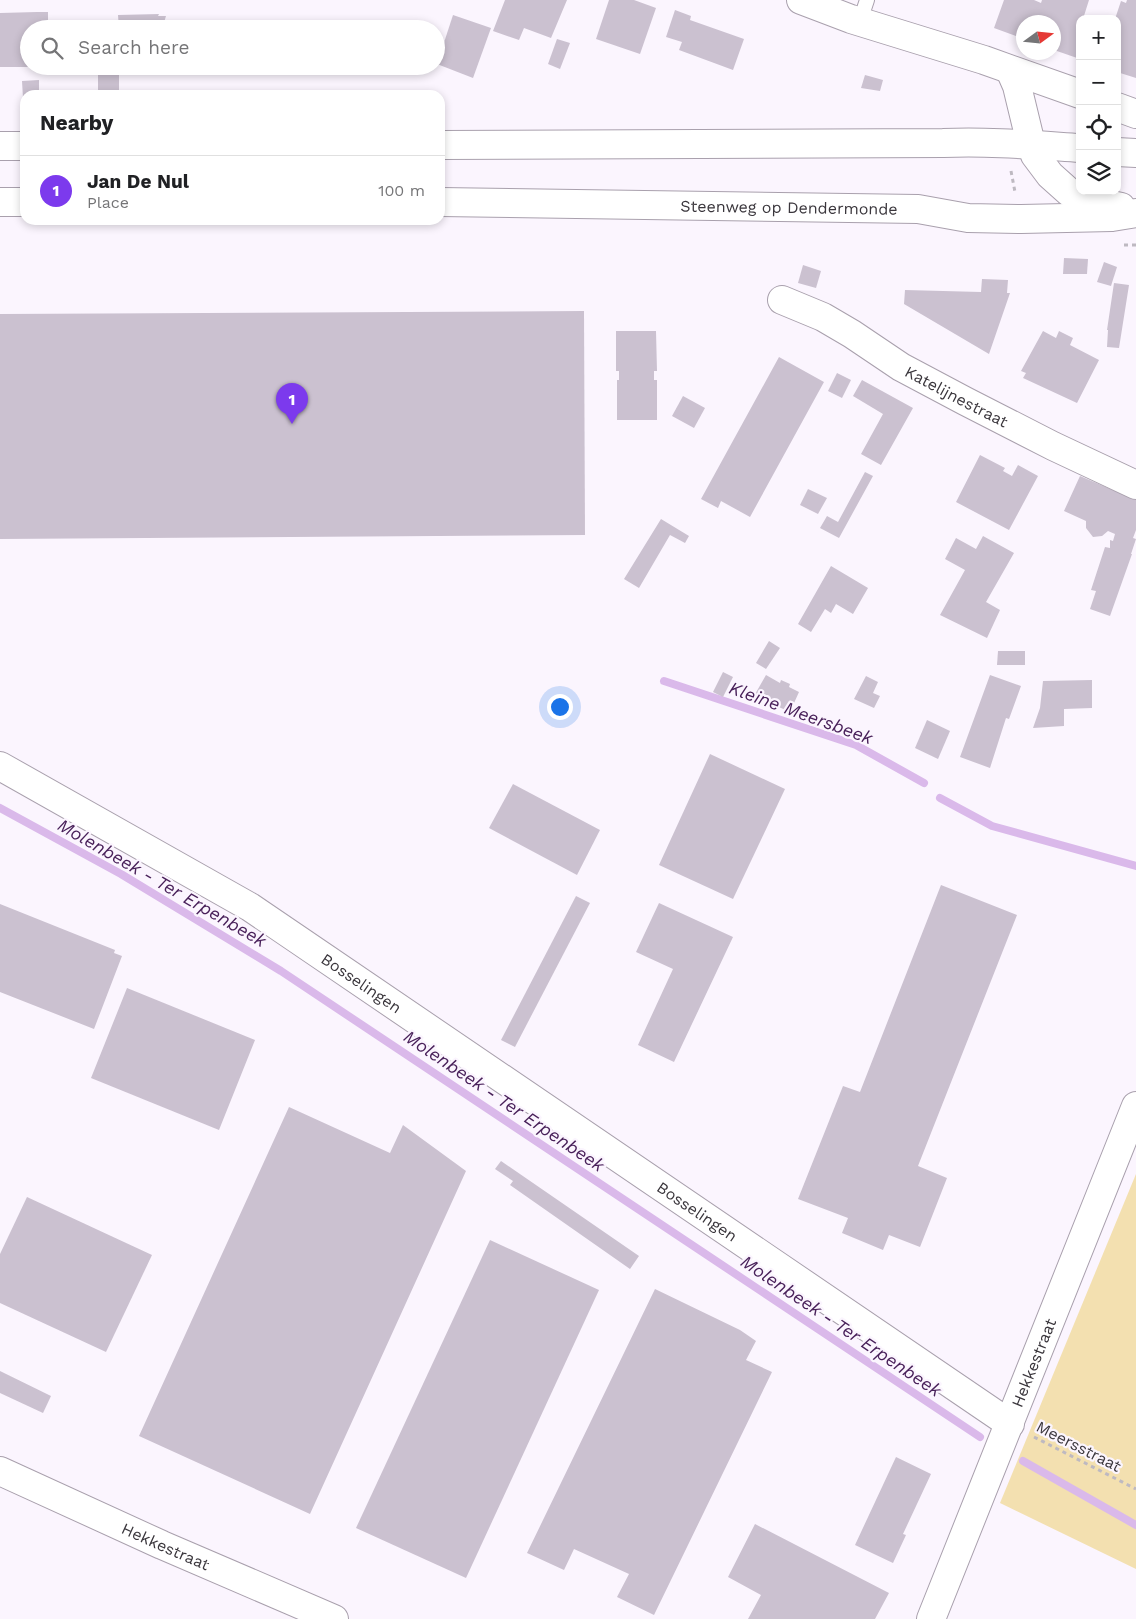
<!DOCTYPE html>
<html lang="en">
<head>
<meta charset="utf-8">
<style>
  body { margin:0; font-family:"Work Sans",sans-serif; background:#f2f2f2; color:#202124 }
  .controls { position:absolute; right:15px; top:15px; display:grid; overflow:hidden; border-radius:10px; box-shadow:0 2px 8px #0003 }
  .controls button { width:45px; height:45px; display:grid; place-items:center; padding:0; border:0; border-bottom:1px solid #e0e0e0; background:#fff; color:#202124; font:25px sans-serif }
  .compass { position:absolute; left:1016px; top:15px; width:45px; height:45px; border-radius:50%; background:#fff; box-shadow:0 2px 8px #0003; rotate:75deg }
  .you { position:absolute; left:559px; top:706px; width:18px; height:18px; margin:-12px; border:4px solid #fff; border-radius:50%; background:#1a73e8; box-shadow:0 0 0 8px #1a73e833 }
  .badge { display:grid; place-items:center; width:32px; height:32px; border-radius:50%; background:#7c3aed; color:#fff; font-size:16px; font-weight:700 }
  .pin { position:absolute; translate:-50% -41px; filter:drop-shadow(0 1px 2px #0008) }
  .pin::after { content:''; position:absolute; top:26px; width:18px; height:15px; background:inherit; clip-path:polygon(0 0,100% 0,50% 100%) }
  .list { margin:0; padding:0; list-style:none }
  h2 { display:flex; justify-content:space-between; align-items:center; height:65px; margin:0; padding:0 20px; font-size:21px }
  h2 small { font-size:16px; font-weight:400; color:#757577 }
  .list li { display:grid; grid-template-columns:32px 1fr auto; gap:15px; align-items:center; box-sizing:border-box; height:70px; padding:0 20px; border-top:1px solid #e0e0e0 }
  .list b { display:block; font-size:19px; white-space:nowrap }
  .list p { margin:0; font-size:16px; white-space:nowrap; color:#757577 }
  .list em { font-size:16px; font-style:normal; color:#757577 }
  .icon { flex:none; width:28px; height:28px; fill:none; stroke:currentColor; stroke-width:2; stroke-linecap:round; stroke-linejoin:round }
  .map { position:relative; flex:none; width:1136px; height:1619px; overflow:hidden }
  .search { position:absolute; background:#fff; box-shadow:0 2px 8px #0003; left:20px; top:20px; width:425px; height:55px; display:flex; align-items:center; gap:12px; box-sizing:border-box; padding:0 18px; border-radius:28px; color:#757577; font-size:19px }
  .panel { position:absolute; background:#fff; box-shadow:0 2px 8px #0003; left:20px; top:90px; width:425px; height:135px; border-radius:15px }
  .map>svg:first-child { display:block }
  .green { fill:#f3e0b0 }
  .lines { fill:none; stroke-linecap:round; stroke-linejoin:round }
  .stream { stroke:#dab9ea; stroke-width:8 }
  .building { fill:#cbc1d0 }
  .lane-casing { stroke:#a9a0ad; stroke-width:16 }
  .street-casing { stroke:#a9a0ad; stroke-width:30 }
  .secondary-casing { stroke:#a9a0ad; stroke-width:30 }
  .path { stroke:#beb9c1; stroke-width:3; stroke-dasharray:4 4; stroke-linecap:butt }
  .lane { stroke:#fff; stroke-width:14 }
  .street { stroke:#fff; stroke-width:28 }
  .secondary { stroke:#fff; stroke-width:28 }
  .labels { text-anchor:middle; stroke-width:4.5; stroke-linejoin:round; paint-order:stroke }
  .street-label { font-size:16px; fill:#3a363c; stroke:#fbf5fe }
  .water-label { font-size:18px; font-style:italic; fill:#49215a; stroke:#fbf5fe }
</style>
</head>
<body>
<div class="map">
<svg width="1136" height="1619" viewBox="0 0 1136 1619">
  <rect width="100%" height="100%" fill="#fbf5fe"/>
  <path class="green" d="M1136 1174V1569L1000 1503Z"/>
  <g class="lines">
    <g class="stream">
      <path d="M664 681 856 745 924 783"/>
      <path d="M940 798 992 826 1136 866"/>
      <path d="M0 808 121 874 281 971 980 1437"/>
      <path d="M1023 1461 1136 1525"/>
    </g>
  </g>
  <g class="building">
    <path d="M505 0H567L551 38 524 28 519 40 493 31Z"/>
    <path d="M609 0H634L656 8 640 54 596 39Z"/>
    <path d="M1004 0H1034L1041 3 1042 0H1089L1083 19H1080V59L1054 50V22H1024V39L994 28Z"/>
    <path d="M1127 0H1136V78L1117 72V19H1115L1121 1 1126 3Z"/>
    <path d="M675 10 691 16 690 20 744 39 733 70 679 50 682 42 666 37Z"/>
    <path d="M37 12H48V29H29V67H0V13Z"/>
    <path d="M159 14 158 16H166L162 29H119L118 15Z"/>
    <path d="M453 15 491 28 473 78 437 64Z"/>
    <path d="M557 39 570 43 560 69 548 64Z"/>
    <path d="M109 66H140V70L109 71Z"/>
    <path d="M406 66H412L409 74 404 72Z"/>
    <rect x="98" y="74" width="21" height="17"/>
    <path d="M865 75 883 80 880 91 861 88Z"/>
    <path d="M39 80V95H25V98H23L22 81Z"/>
    <path d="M1064 258 1088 259 1087 274H1063Z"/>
    <path d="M1104 262 1117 267 1111 286 1097 282Z"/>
    <path d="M803 265 821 271 816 288 798 283Z"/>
    <path d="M982 279 1008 280 1007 293H1010L989 354 904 304 905 290 981 292Z"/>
    <path d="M1114 283 1129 285 1119 348 1107 347 1108 330H1107Z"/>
    <path d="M584 311 585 535 0 539V314Z"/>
    <path d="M616 331H656L657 371H654V380H657V420H617V380H619V371H616Z"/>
    <path d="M1043 331 1056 338 1059 331 1073 338 1070 345 1099 360 1077 403 1023 378 1026 373 1021 371Z"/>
    <path d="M779 357 824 382 750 517 721 501 718 508 701 499Z"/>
    <path d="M837 373 851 380 842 398 828 391Z"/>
    <path d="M862 380 913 408 881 465 861 454 883 414 853 396Z"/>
    <path d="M683 396 705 408 694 428 672 416Z"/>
    <path d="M980 455 1005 468 1003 471 1012 476 1018 465 1038 476 1009 530 956 502Z"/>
    <path d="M865 472 873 476 839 538 820 528 827 516 838 522Z"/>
    <path d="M1080 476 1136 500V530L1133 538 1136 539 1131 554H1132L1110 616 1090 609 1096 591 1091 590 1105 547 1110 548V540L1113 541 1115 534 1108 531 1102 536 1093 537 1086 528V521L1064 511Z"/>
    <path d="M808 489 827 498 818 514 800 505Z"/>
    <path d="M661 519 689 536 685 543 670 535 639 588 624 579Z"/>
    <path d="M983 536 1014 553 986 602 1000 610 987 638 940 615 965 570 945 559 956 538 976 549Z"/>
    <path d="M831 566 868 588 853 614 836 604 831 613 825 609 811 632 798 624Z"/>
    <path d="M769 641 780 648 766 669 756 663Z"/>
    <path d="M998 651H1025V665H997Z"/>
    <path d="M723 672 733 677 723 697 713 692Z"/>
    <path d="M766 675 780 683 781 680 790 684 789 687 799 692 790 712 754 696Z"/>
    <path d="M990 675 1021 686 1009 719 1006 718 990 768 960 757Z"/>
    <path d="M866 676 878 682 873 693 880 696 874 708 854 699Z"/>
    <path d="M1092 680V708L1064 709V726L1033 728 1040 708 1043 681Z"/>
    <path d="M927 720 950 731 938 759 915 748Z"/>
    <path d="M710 754 785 789 733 899 659 865Z"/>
    <path d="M513 784 600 830 577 875 489 828Z"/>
    <path d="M941 885 1017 915 918 1166 947 1178 920 1247 889 1235 883 1250 842 1233 848 1218 798 1199 843 1086 860 1092Z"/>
    <path d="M576 896 590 903 515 1047 501 1040Z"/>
    <path d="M659 903 733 937 674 1062 638 1045 673 969 636 952Z"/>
    <path d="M0 904 115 950 114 953 122 956 94 1029 0 992Z"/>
    <path d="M127 988 255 1040 219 1130 91 1078Z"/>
    <path d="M289 1107 390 1153 403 1125 466 1171 310 1514 139 1436Z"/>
    <path d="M501 1161 639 1256 630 1269 510 1185 513 1181 495 1169Z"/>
    <path d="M27 1197 152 1255 106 1352 0 1303V1254Z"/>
    <path d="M490 1240 599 1290 466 1578 356 1528Z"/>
    <path d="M655 1289 740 1330 756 1341 746 1360 772 1372 654 1615 617 1597 629 1574 574 1549 564 1570 527 1553Z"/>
    <path d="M0 1371 51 1396 43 1413 0 1393Z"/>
    <path d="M896 1457 931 1474 903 1534 906 1535 893 1563 855 1545Z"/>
    <path d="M755 1524 889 1593 875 1619H748L761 1595 728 1577Z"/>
  </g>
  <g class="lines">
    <defs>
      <path id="lane" d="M860 21 867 0"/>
      <g id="street">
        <path id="s1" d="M782 300 823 317 852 334 901 367 965 401 1053 446 1136 485"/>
        <path id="s2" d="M0 766 250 907 1010 1424"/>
        <path id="s3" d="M0 1471 162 1545 334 1619"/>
        <path id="s4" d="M931 1619 1136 1106"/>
      </g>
      <g id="secondary">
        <path d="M801 0 851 19 984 60 1080 94"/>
        <path d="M1010 70 1017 86 1031 144 1035 155 1050 175 1069 192 1092 201 1121 207"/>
        <path d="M1117 107 1136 114"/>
        <path d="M440 145 943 143C989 141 1034 145 1080 148"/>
        <path d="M0 146H25"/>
        <path d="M1117 152 1136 153"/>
        <path d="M0 202H25"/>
        <path id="s5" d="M440 202 918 209 968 218 1021 219 1112 217 1136 213"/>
      </g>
    </defs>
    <use href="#lane" class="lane-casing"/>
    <use href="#street" class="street-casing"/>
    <use href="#secondary" class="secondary-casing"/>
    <g class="path">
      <path d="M1011 171 1015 192"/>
      <path d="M1124 245H1136"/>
      <path d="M1034 1437 1136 1489"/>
    </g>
    <use href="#lane" class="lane"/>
    <use href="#street" class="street"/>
    <use href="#secondary" class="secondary"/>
  </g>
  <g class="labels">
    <g class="street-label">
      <text dy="6" stroke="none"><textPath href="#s5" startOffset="349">Steenweg op Dendermonde</textPath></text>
      <text dy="6" stroke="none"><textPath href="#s1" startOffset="200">Katelijnestraat</textPath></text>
      <text dy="6" stroke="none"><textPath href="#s2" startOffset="422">Bosselingen</textPath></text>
      <text dy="6" stroke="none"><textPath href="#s2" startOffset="828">Bosselingen</textPath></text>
      <text dy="6" stroke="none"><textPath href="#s4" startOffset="276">Hekkestraat</textPath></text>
      <text transform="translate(1079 1446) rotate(27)" y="6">Meersstraat</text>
      <text dy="6" stroke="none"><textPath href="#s3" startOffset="182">Hekkestraat</textPath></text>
    </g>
    <g class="water-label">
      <text transform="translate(801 713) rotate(20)" y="6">Kleine Meersbeek</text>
      <text transform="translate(162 883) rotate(30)" y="6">Molenbeek - Ter Erpenbeek</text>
      <text transform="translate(504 1101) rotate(34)" y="6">Molenbeek - Ter Erpenbeek</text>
      <text transform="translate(841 1326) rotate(34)" y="6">Molenbeek - Ter Erpenbeek</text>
    </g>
  </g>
</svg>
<div class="controls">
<button>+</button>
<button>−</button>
<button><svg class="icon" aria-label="locate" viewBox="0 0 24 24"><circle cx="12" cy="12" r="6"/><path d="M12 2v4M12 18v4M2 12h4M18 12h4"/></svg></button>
<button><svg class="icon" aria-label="layers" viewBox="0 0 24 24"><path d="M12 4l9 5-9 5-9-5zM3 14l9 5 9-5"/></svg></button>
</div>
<svg class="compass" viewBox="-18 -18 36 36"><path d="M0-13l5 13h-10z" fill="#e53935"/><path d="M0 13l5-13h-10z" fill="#757577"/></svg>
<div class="you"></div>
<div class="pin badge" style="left:292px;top:424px">1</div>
<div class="search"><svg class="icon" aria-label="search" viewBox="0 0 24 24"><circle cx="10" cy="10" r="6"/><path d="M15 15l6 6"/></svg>Search here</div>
<section class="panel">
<h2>Nearby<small></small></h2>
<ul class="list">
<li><span class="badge">1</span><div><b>Jan De Nul</b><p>Place</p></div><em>100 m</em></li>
</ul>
</section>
</div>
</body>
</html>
